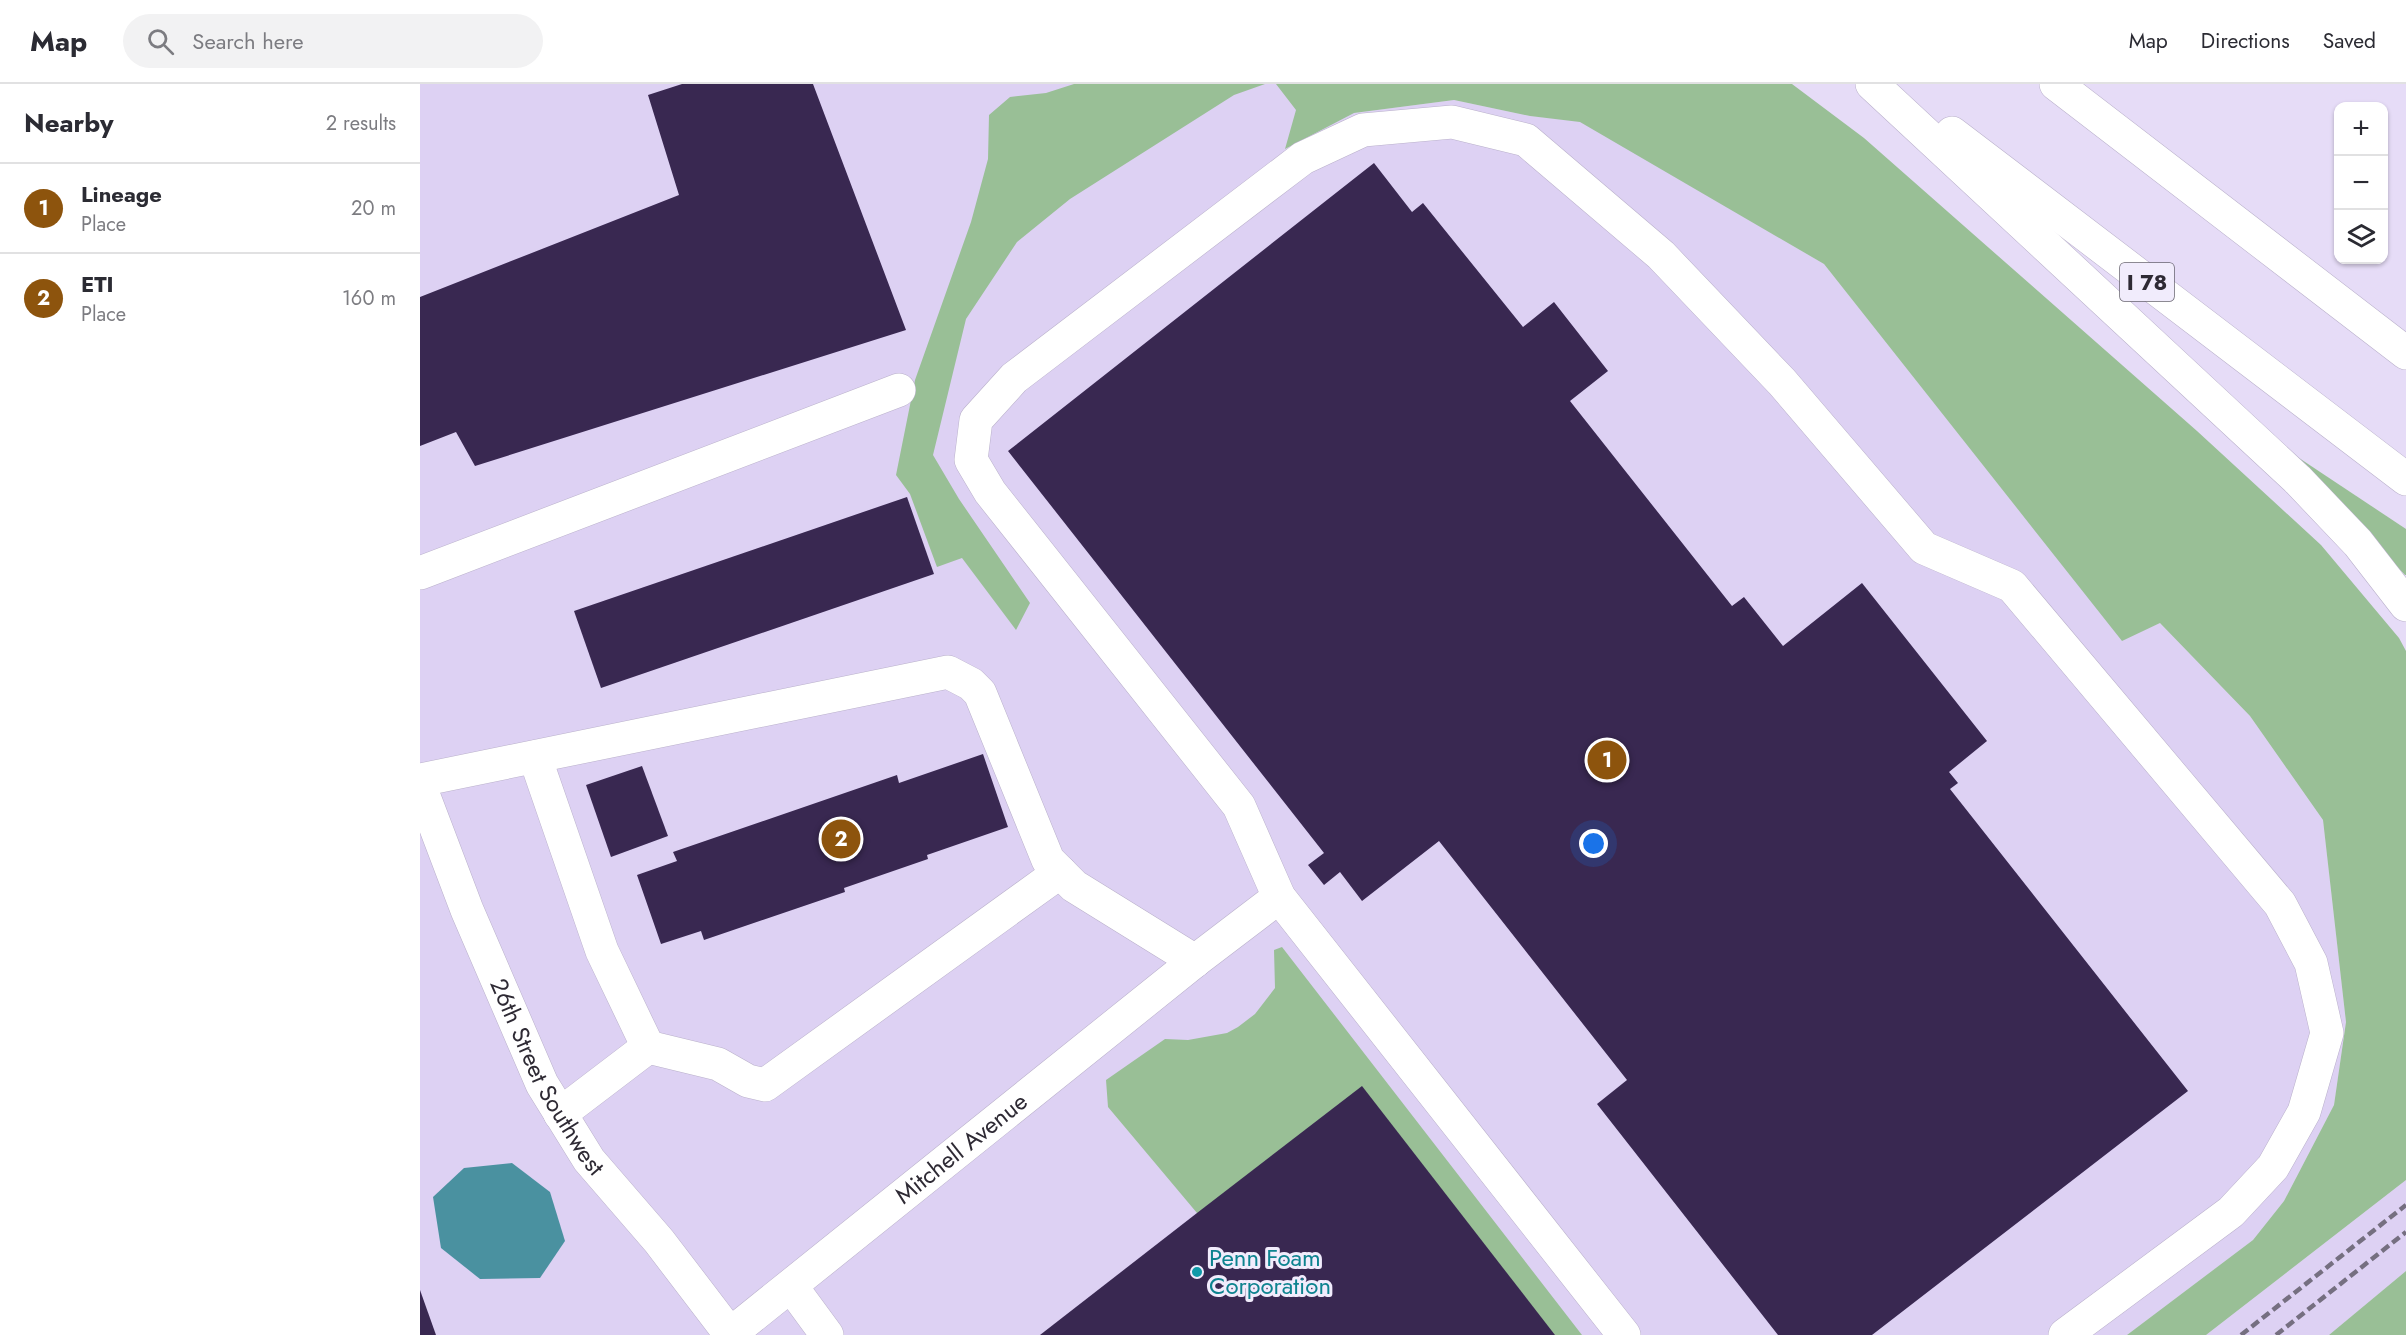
<!DOCTYPE html>
<html lang="en">
<head>
<meta charset="utf-8">
<style>
  body { margin:0; font-family:Jost,sans-serif; background:#f2f2f3; color:#2b2b33 }
  .controls { position:absolute; right:18px; top:18px; display:grid; overflow:hidden; border-radius:12px; box-shadow:0 2px 4px #0004 }
  .controls button { width:54px; height:54px; display:grid; place-items:center; padding:0; border:0; border-bottom:2px solid #e1e1e2; background:#fff; color:#2b2b33; font:30px sans-serif }
  .you { position:absolute; left:1174px; top:760px; width:21px; height:21px; margin:-15px; border:4px solid #fff; border-radius:50%; background:#1a73e8; box-shadow:0 0 0 9px #1a73e833 }
  .badge { display:grid; place-items:center; width:39px; height:39px; border-radius:50%; background:#8d540d; color:#fff; font-size:20px; font-weight:700 }
  .pin { position:absolute; translate:-50% -50%; border:3px solid #fff; box-shadow:0 2px 6px #0006 }
  .list { margin:0; padding:0; list-style:none }
  h2 { display:flex; justify-content:space-between; align-items:center; height:78px; margin:0; padding:0 24px; font-size:26px }
  h2 small { font-size:20px; font-weight:400; color:#7c7c81 }
  .list li { display:grid; grid-template-columns:39px 1fr auto; gap:18px; align-items:center; box-sizing:border-box; height:90px; padding:0 24px; border-top:2px solid #e1e1e2 }
  .list b { display:block; font-size:22px; white-space:nowrap }
  .list p { margin:0; font-size:20px; white-space:nowrap; color:#7c7c81 }
  .list em { font-size:20px; font-style:normal; color:#7c7c81 }
  .icon { flex:none; width:33px; height:33px; fill:none; stroke:currentColor; stroke-width:2; stroke-linecap:round; stroke-linejoin:round }
  .map { position:relative; flex:none; width:1986px; height:1251px; overflow:hidden }
  header { display:flex; align-items:center; gap:36px; box-sizing:border-box; height:84px; padding:0 30px; background:#fff; border-bottom:2px solid #e1e1e2 }
  header strong { font-size:28px }
  nav { display:flex; gap:33px; margin-inline-start:auto; font-size:21px }
  .search { width:420px; height:54px; background:#f2f2f3; display:flex; align-items:center; gap:15px; box-sizing:border-box; padding:0 21px; border-radius:33px; color:#7c7c81; font-size:22px }
  main { display:flex }
  aside { flex:1; background:#fff }
  .map>svg:first-child { display:block }
  .built { fill:#ddd1f3 }
  .green { fill:#99bf96 }
  .water { fill:#4a91a0 }
  .building { fill:#392851 }
  .lines { fill:none; stroke-linecap:round; stroke-linejoin:round }
  .minor-casing { stroke:#bab1cb; stroke-width:34 }
  .highway-casing { stroke:#bab1cb; stroke-width:34 }
  .minor { stroke:#fff; stroke-width:33 }
  .highway { stroke:#fff; stroke-width:33 }
  .rail { stroke:#756f80; stroke-width:4.5; stroke-dasharray:9 4.5; stroke-linecap:butt }
  .culture-dot { fill:#0f9aa8; stroke:#f1ecfc; stroke-width:2 }
  .labels { text-anchor:middle; stroke-width:6; stroke-linejoin:round; paint-order:stroke }
  .shield { fill:#f1ecfc; stroke:#686470; stroke-width:1.5 }
  .shield-label { font-size:22px; font-weight:bold; fill:#2e2a34 }
  .street-label { font-size:24px; fill:#2e2a34; stroke:#f1ecfc }
  .culture-label { font-size:24px; fill:#0d838f; stroke:#f1ecfc; text-anchor:start }
</style>
</head>
<body>
<header>
<strong>Map</strong>
<div class="search"><svg class="icon" aria-label="search" viewBox="0 0 24 24"><circle cx="10" cy="10" r="6"/><path d="M15 15l6 6"/></svg>Search here</div>
<nav><a>Map</a><a>Directions</a><a>Saved</a></nav>
</header>
<main>
<aside>
<h2>Nearby<small>2 results</small></h2>
<ul class="list">
<li><span class="badge">1</span><div><b>Lineage</b><p>Place</p></div><em>20 m</em></li>
<li><span class="badge">2</span><div><b>ETI</b><p>Place</p></div><em>160 m</em></li>
</ul>
</aside>
<div class="map">
<svg width="1986" height="1251" viewBox="0 0 1986 1251">
  <rect width="100%" height="100%" fill="#e6dcf7"/>
  <g class="built">
    <path d="M0 0H861L934 29 1034 16 1110 32 1160 37 1404 180 1702 556 1740 539 1830 632 1903 736 1926 938 1914 1021 1864 1117 1833 1156 1707 1251H0Z"/>
    <path d="M1986 1096V1187L1909 1251H1786Z"/>
  </g>
  <g class="green">
    <path d="M654 0H845L814 11 650 115 597 158 546 235 513 371 539 415 610 519 596 546 542 474 517 483 490 410 476 391 495 296 551 138 568 75 569 31 590 13 626 9Z"/>
    <path d="M856 0H1372L1444 54 1777 347 1901 461 1979 554 1986 567V1096L1786 1251H1707L1833 1156 1864 1117 1914 1021 1926 938 1903 736 1830 632 1740 539 1702 557 1404 180 1160 38 1110 32 1034 16 934 29 865 65 876 26Z"/>
    <path d="M1870 368 1986 445V491H1985Z"/>
    <path d="M862 863 1162 1251H1135L777 1129 688 1023 686 996 745 955 768 956 807 949 818 943 835 930 855 904 854 866Z"/>
    <path d="M1986 1187V1251H1909Z"/>
  </g>
  <path class="water" d="M92 1079 130 1108 145 1157 120 1194 60 1195 21 1164 13 1113 44 1084Z"/>
  <g class="building">
    <path d="M262 0H393L486 246 55 382 36 348 0 362V213L259 111 228 11Z"/>
    <path d="M954 79 992 128 1003 119 1103 243 1134 218 1188 287 1150 317 1312 522 1324 513 1363 562 1442 499 1567 657 1529 688 1538 699 1530 705 1768 1007 1452 1251H1358L1177 1020 1207 996 1019 757 942 817 920 788 904 801 888 781 904 769 588 367Z"/>
    <path d="M487 413 514 490 181 604 154 527Z"/>
    <path d="M563 670 588 743 507 771 508 775 424 804 425 808 284 856 281 847 241 860 217 791 257 777 253 768 477 691 479 699Z"/>
    <path d="M222 682 248 752 191 773 166 701Z"/>
    <path d="M942 1002 1135 1251H620L777 1129Z"/>
    <path d="M0 1206 16 1251H0Z"/>
  </g>
  <g class="lines">
    <defs>
      <g id="minor">
        <path d="M0 489 479 306"/>
        <path d="M115 673 182 867 228 963"/>
        <path d="M0 696 528 588 551 600 560 609 628 776 654 802 775 877"/>
        <path id="s1" d="M0 702 47 826 122 1000 169 1076 239 1157 310 1250"/>
        <path d="M140 1030 228 963 298 980 328 997 345 1001 640 788"/>
        <path d="M371 1202 407 1251"/>
        <path id="s2" d="M309 1251 775 877 859 813"/>
        <path d="M1204 1251 859 813 819 722 570 408 551 376 556 336 594 294 883 74 943 46 1032 38 1106 56 1241 171 1362 298 1504 464 1592 502 1860 820 1891 879 1907 949 1884 1028 1853 1083 1811 1128 1645 1251"/>
      </g>
      <g id="highway">
        <path d="M1452 0 1877 395 1938 459 1986 521"/>
        <path d="M1636 0 1986 269"/>
        <path d="M1532 49 1986 395"/>
      </g>
    </defs>
    <use href="#minor" class="minor-casing"/>
    <use href="#highway" class="highway-casing"/>
    <use href="#minor" class="minor"/>
    <use href="#highway" class="highway"/>
    <g class="rail">
      <path d="M1821 1251 1986 1121"/>
      <path d="M1856 1251 1986 1148"/>
    </g>
  </g>
  <circle class="culture-dot" cx="777" cy="1188" r="6"/>
  <g class="labels">
    <rect class="shield" x="1700" y="179" width="54" height="38" rx="4.5"/>
    <g class="shield-label">
      <text x="1727" y="206">I 78</text>
    </g>
    <g class="street-label">
      <text dy="8" stroke="none"><textPath href="#s1" startOffset="318">26th Street Southwest</textPath></text>
      <text dy="8" stroke="none"><textPath href="#s2" startOffset="298">Mitchell Avenue</textPath></text>
    </g>
    <g class="culture-label">
      <text x="789" y="1182">Penn Foam<tspan x="789" dy="28">Corporation</tspan></text>
    </g>
  </g>
</svg>
<div class="controls">
<button>+</button>
<button>−</button>
<button><svg class="icon" aria-label="layers" viewBox="0 0 24 24"><path d="M12 4l9 5-9 5-9-5zM3 14l9 5 9-5"/></svg></button>
</div>
<div class="you"></div>
<div class="pin badge" style="left:1187px;top:676px">1</div>
<div class="pin badge" style="left:421px;top:755px">2</div>
</div>
</main>
</body>
</html>
